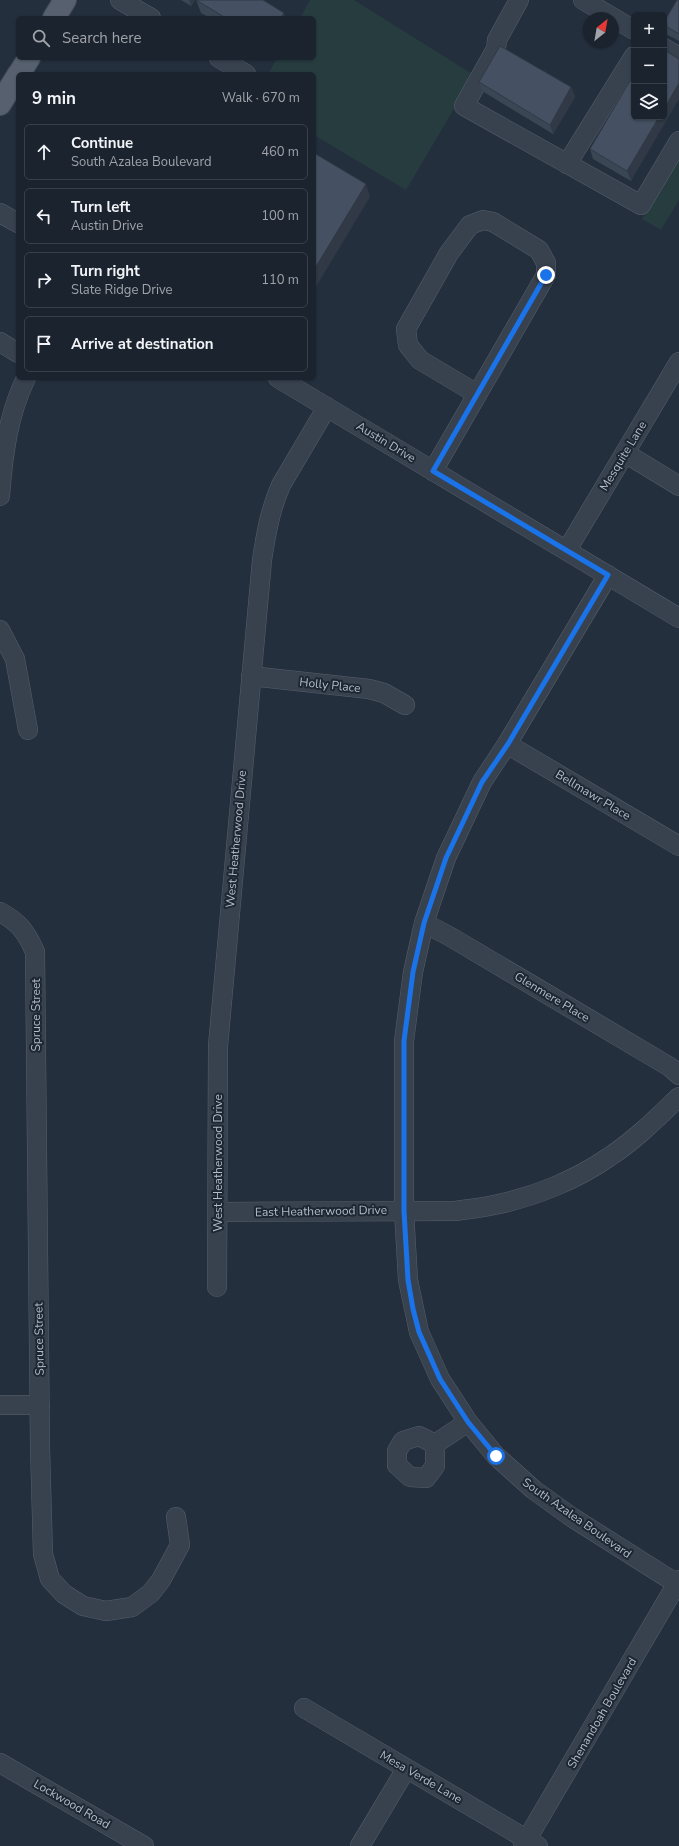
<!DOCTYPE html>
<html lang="en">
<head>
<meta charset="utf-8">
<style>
  body { margin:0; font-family:"Nunito Sans",sans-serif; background:#282f3a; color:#f1f3f6 }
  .controls { position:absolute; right:12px; top:12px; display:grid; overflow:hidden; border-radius:6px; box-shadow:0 1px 3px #0004 }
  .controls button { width:36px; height:36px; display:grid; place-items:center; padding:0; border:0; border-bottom:1px solid #39404a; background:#1b232e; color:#f1f3f6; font:20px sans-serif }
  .compass { position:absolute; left:583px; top:12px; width:36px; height:36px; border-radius:50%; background:#1b232e; box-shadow:0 1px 3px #0004; rotate:31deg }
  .stop { position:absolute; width:12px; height:12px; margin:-9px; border:3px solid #1a73e8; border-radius:50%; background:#fff }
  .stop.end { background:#1a73e8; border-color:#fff; box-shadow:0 1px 4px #0008 }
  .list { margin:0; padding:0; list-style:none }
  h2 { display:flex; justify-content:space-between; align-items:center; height:52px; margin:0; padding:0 16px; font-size:17px }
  h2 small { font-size:13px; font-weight:400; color:#a0a4aa }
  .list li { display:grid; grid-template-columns:26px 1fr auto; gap:12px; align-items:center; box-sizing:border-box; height:56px; margin:0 8px 8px; padding:0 8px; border:1px solid #39404a; border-radius:6px }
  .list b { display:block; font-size:15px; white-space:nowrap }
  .list p { margin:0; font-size:13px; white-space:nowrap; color:#a0a4aa }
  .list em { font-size:13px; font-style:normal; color:#a0a4aa }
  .icon { flex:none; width:22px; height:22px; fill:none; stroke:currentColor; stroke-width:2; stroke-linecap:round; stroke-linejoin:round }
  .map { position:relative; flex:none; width:679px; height:1846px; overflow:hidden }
  .search { position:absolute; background:#1b232e; box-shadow:0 1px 3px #0004; left:16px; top:16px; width:300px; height:44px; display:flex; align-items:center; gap:10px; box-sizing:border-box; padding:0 14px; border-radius:6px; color:#a0a4aa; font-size:15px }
  .panel { position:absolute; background:#1b232e; box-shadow:0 1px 3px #0004; left:16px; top:72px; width:300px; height:308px; border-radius:6px }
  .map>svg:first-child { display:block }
  .green { fill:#263c3f }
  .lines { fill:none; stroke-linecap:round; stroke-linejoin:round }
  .minor-casing { stroke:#565f6c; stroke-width:20 }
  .major-casing { stroke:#414a57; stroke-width:24 }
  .minor { stroke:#38414e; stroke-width:19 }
  .major { stroke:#56606e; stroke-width:22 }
  .wall { fill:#3b4654 }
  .shaded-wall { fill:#303945 }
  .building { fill:#455162; stroke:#303945 }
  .route { stroke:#1a73e8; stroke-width:5 }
  .labels { text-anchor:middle; stroke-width:4; stroke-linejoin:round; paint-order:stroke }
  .street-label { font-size:12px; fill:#b4bcc9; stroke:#1d2633 }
</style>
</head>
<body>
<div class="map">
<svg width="679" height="1846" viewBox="0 0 679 1846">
  <rect width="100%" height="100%" fill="#242f3e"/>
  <g class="green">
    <path d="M310 0H354L474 75 406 190 314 135V74H268L277 58H314V18H300Z"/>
    <path d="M679 156V200L661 230 642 219Z"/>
  </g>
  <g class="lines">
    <defs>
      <g id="minor">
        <path d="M120 0 151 18"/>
        <path d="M519 0 497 40 496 49 464 106 641 205 679 141"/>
        <path d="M583 0 634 30"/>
        <path d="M664 48 679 57"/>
        <path d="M219 58 246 74"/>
        <path d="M567 164 634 56"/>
        <path d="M0 213 18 223"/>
        <path d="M0 342 18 353"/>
        <path d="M278 378 679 618"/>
        <path d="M625 453 679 486"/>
        <path d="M433 471 546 275V263L539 250 493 222 483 220 470 225 449 253 406 329 408 345 420 360 477 394"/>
        <path d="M0 496C3 455 8 415 26 378"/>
        <path d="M567 550 679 362"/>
        <path d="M608 575 507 744 482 782 446 858 424 923 413 972 404 1041V1211L408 1280 419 1332 440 1379 468 1422 496 1456 534 1490 573 1518 679 1585"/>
        <path d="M0 630 15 659 28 730"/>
        <path d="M251 676 369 689 384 693 405 705"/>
        <path d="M507 744 679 846"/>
        <path d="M0 912C19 922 27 933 35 952L40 1447 43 1554 50 1579 64 1594 83 1606 106 1611 132 1607 151 1593 161 1580 180 1545 176 1517"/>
        <path d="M424 923 449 936 670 1067 679 1075"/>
        <path d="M219 1212 455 1211C468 1209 481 1208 494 1205 534 1197 576 1180 609 1157 635 1140 657 1118 679 1097"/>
        <path d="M217 1287 218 1046 262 560C266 534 270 510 281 485L327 407"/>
        <path d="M0 1405H40"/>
        <path d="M419 1436 435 1444V1466L426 1478 410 1477 397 1465V1451L403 1441Z"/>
        <path d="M435 1444 468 1422"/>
        <path d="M304 1708 538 1846"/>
        <path d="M0 1763 144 1846"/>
        <path d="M360 1846 406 1769"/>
        <path d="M523 1846 679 1580"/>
      </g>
      <g id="major">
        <path d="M54 18 65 0"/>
        <path d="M19 74 29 58"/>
        <path d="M0 104 18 75"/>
      </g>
    </defs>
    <use href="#minor" class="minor-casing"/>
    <use href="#major" class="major-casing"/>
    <use href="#minor" class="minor"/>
    <use href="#major" class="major"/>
  </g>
  <g class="wall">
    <path d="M181 0H195L191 6Z"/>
    <path d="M196 0 286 18H210L201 13Z"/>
    <path d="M679 0V41L666 34 664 27V22Z"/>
    <path d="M679 59 631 181 593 159 590 149Z"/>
    <path d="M479 82 571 87 575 97 553 134 482 91Z"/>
  </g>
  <g class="shaded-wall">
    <path d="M189 0H195L191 6Z"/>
    <path d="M284 13 286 18H281Z"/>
    <path d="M679 83V99L631 181 627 171 659 117H664V109Z"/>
    <path d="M571 87 575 97 553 134 550 125Z"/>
    <path d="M366 184 370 197 314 290V270Z"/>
  </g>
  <g class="building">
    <path d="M196 0H263L284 13 281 18H226Z"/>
    <path d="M677 0H679V34L664 25V22Z"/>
    <path d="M500 46 571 87 550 125 479 82Z"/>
    <path d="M664 50 679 59V83L664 109Z"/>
    <path d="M634 74V117H659L627 171 590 149Z"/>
    <path d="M314 153 366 184 314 270Z"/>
  </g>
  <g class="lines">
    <path class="route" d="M496 1456 468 1422 440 1379 419 1332 413 1309 408 1280 404 1211V1041L413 972 424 923 446 858 482 782 508 744 608 575 433 471 546 275"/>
  </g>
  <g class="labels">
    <g class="street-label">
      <text transform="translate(386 442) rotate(31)" y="4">Austin Drive</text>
      <text transform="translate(623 456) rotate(-59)" y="4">Mesquite Lane</text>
      <text transform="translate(330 685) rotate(6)" y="4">Holly Place</text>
      <text transform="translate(593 795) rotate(31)" y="4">Bellmawr Place</text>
      <text transform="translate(236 839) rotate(-85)" y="4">West Heatherwood Drive</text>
      <text transform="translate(552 997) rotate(31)" y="4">Glenmere Place</text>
      <text transform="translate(36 1015) rotate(-90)" y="4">Spruce Street</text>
      <text transform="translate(218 1163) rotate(-90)" y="4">West Heatherwood Drive</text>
      <text transform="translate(321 1211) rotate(-1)" y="4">East Heatherwood Drive</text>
      <text transform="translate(39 1339) rotate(-91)" y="4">Spruce Street</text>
      <text transform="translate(577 1518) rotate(35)" y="4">South Azalea Boulevard</text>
      <text transform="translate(602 1713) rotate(-60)" y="4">Shenandoah Boulevard</text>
      <text transform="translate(421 1777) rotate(30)" y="4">Mesa Verde Lane</text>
      <text transform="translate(72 1804) rotate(30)" y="4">Lockwood Road</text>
    </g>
  </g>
</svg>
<div class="controls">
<button>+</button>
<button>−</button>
<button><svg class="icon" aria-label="layers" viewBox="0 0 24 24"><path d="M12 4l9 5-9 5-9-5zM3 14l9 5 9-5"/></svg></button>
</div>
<svg class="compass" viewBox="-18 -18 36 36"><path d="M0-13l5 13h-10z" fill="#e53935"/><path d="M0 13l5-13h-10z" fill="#a0a4aa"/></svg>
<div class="stop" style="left:496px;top:1456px"></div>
<div class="stop end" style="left:546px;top:275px"></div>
<div class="search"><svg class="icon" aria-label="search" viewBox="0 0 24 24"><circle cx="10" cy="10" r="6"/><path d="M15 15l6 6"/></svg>Search here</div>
<section class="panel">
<h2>9 min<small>Walk · 670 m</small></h2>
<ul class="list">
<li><svg class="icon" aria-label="ahead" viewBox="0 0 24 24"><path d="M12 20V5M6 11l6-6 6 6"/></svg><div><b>Continue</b><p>South Azalea Boulevard</p></div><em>460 m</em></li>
<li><svg class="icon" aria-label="left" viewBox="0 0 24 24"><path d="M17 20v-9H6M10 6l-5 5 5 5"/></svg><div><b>Turn left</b><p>Austin Drive</p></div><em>100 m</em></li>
<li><svg class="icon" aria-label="right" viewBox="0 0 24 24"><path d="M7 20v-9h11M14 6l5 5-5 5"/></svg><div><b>Turn right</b><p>Slate Ridge Drive</p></div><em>110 m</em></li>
<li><svg class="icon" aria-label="arrive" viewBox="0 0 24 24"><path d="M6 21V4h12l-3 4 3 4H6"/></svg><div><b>Arrive at destination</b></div></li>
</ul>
</section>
</div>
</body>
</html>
